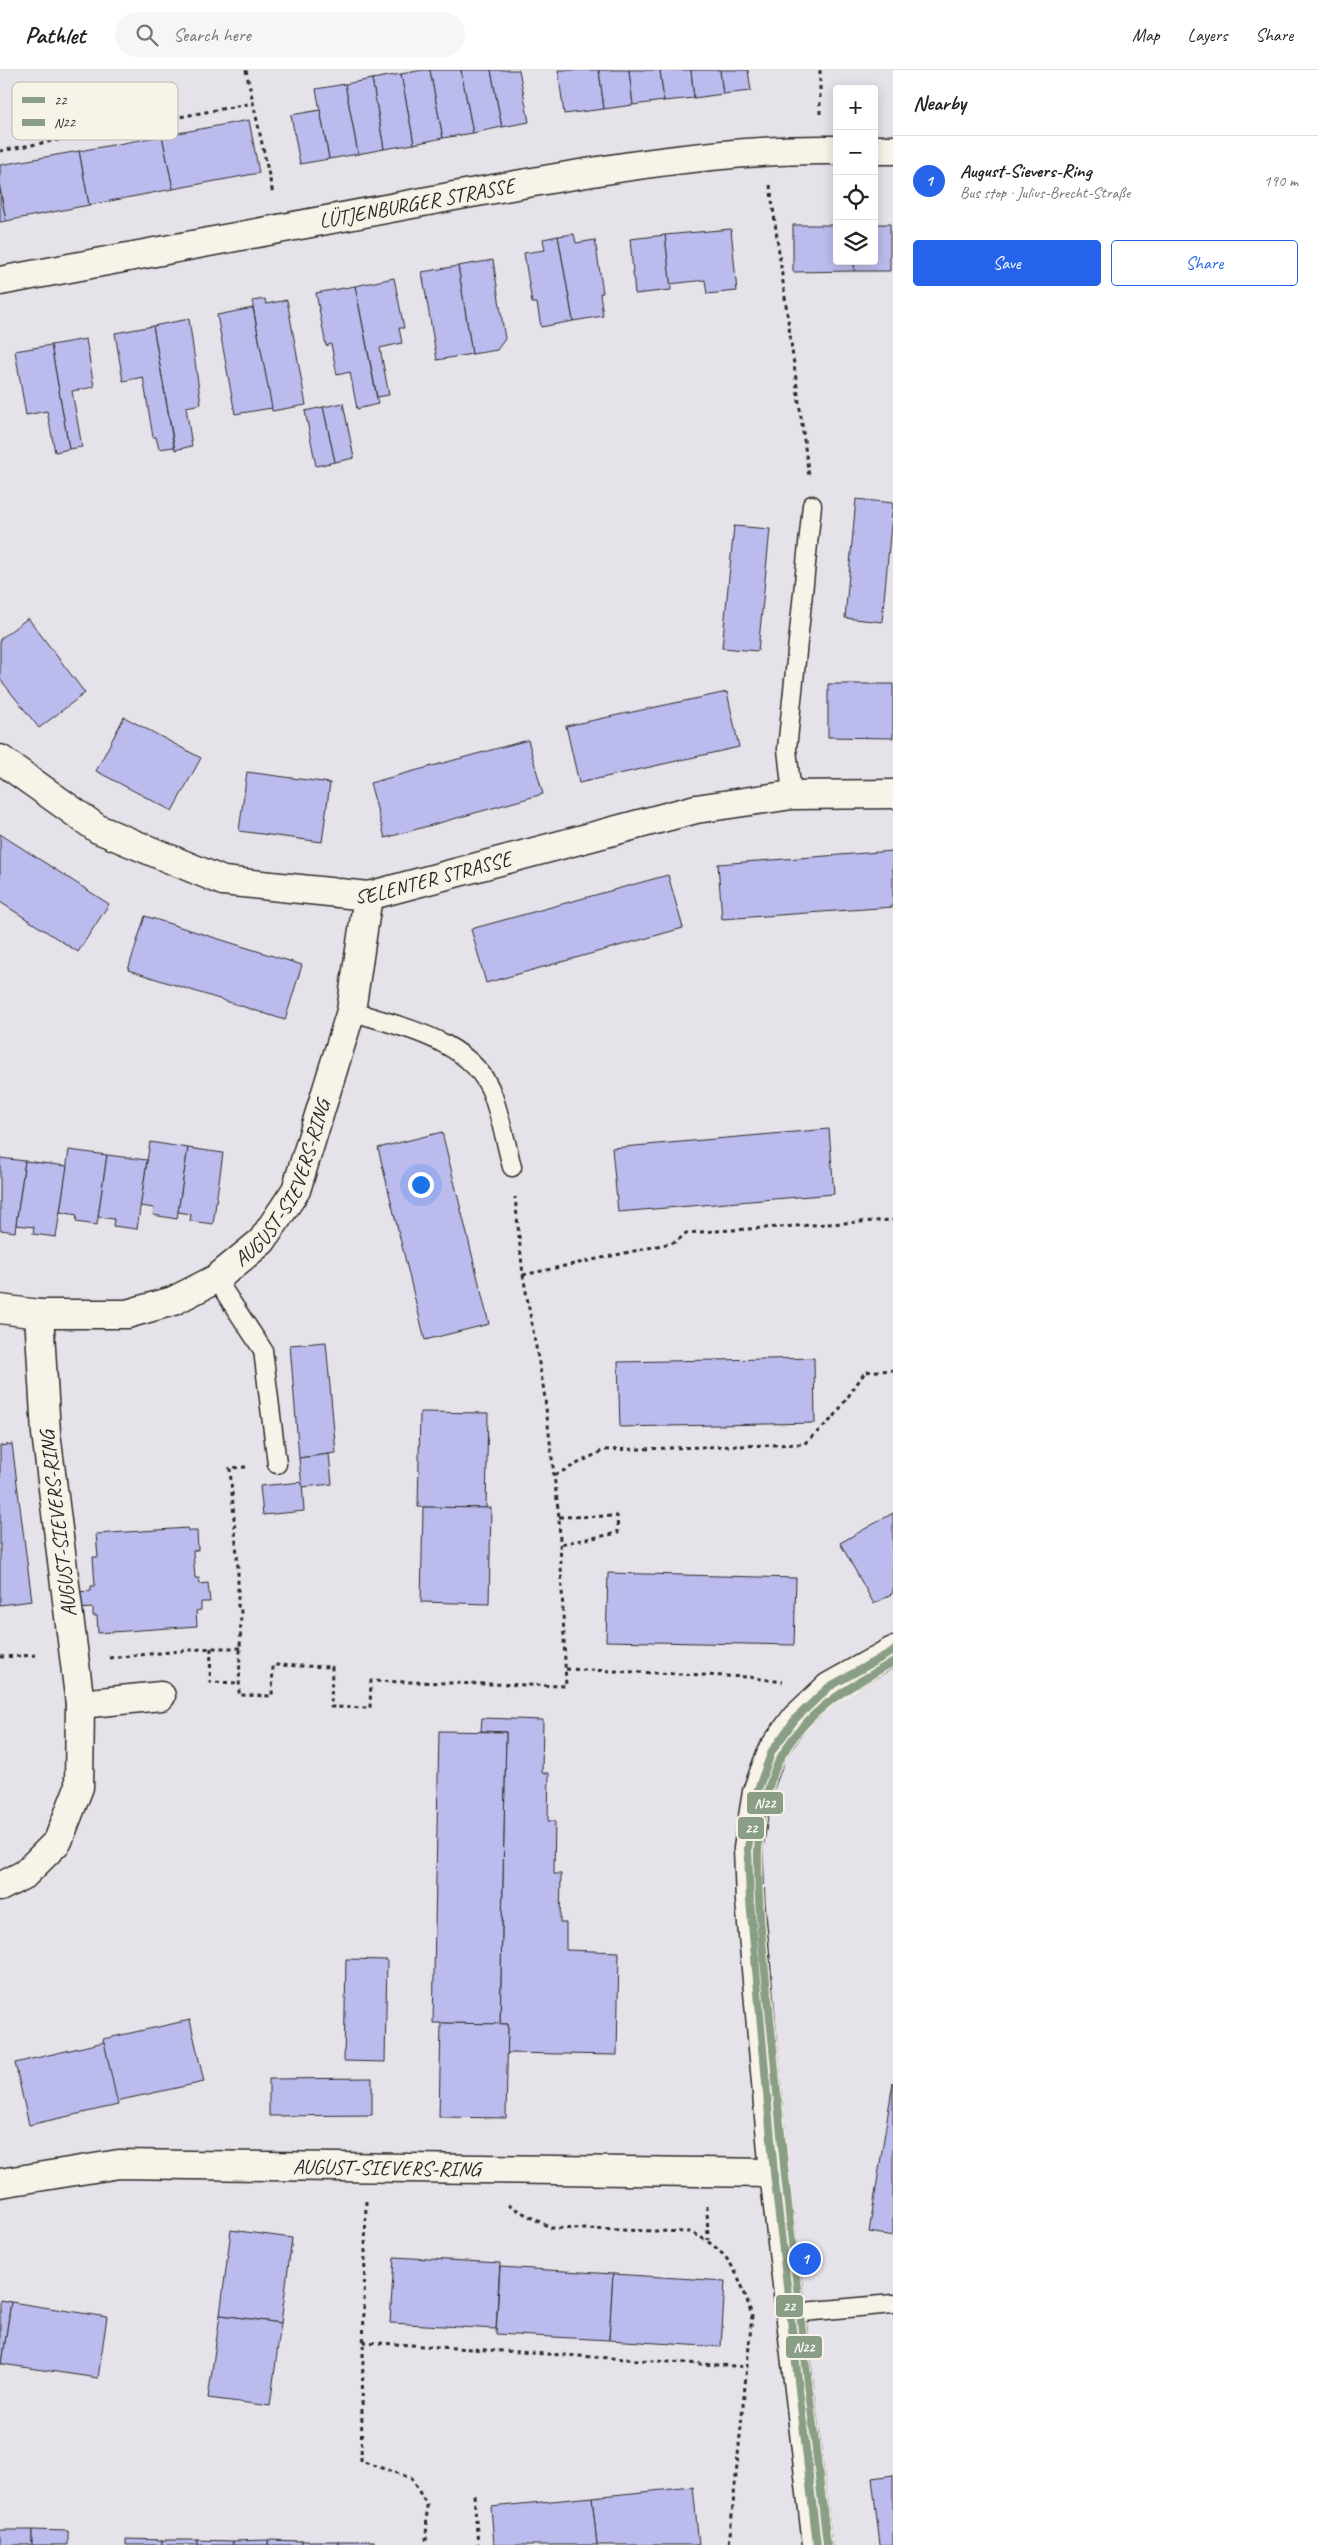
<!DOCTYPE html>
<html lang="en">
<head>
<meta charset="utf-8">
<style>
  body { margin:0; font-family:Caveat,sans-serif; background:#f6f6f6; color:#222 }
  .controls { position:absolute; right:15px; top:15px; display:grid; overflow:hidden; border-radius:5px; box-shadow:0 2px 12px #0003 }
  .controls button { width:45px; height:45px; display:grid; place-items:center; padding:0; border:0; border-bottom:1px solid #e0e0e0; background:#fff; color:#222; font:25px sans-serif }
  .you { position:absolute; left:420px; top:1114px; width:18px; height:18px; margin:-12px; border:4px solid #fff; border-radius:50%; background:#1a73e8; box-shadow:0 0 0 8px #1a73e833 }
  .badge { display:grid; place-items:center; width:32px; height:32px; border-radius:50%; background:#2563eb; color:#fff; font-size:16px; font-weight:700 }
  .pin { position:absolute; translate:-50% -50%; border:2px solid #fff; box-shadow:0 1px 5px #0006 }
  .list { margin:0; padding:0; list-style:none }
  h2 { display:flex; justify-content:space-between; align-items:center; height:65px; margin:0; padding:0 20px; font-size:21px }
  h2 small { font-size:16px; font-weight:400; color:#767676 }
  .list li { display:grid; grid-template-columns:32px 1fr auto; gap:15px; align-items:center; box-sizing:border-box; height:90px; padding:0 20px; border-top:1px solid #e0e0e0 }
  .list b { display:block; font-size:19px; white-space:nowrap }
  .list p { margin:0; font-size:16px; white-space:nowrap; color:#767676 }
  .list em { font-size:16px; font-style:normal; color:#767676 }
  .actions { display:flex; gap:10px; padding:15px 20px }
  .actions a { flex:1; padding:11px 0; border:1px solid #2563eb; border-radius:5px; text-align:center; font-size:18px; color:#2563eb }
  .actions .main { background:#2563eb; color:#fff }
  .icon { flex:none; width:28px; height:28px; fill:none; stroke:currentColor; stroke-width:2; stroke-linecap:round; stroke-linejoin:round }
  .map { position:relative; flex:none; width:893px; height:2475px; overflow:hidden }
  header { display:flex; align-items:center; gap:30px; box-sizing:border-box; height:70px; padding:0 25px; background:#fff; border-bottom:1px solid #e0e0e0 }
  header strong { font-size:24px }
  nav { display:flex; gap:28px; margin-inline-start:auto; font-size:18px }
  .search { width:350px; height:45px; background:#f6f6f6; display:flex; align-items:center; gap:12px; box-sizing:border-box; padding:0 18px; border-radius:28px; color:#767676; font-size:19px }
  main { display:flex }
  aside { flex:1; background:#fff }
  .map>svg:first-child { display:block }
  .building { fill:#bbbbed; stroke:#2b2b2b }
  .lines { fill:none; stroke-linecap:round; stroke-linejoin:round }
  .lane-casing { stroke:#2b2b2b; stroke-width:21 }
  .street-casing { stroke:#2b2b2b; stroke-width:31 }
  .path { stroke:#2b2b2b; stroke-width:3; stroke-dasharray:4 4; stroke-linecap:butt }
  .lane { stroke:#f7f3e8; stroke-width:18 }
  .street { stroke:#f7f3e8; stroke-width:28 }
  .bus-1-casing { stroke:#f7f3e8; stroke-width:11 }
  .bus-2-casing { stroke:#f7f3e8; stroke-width:11 }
  .bus-1 { stroke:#899e85; stroke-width:8 }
  .bus-2 { stroke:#899e85; stroke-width:8 }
  .labels { text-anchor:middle; stroke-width:4.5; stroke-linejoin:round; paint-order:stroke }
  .street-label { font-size:21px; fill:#2b2b2b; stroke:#f7f3e8 }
  .key { fill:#f7f3e8; stroke:#bab7af; stroke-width:1 }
  .key-label { font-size:14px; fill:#2b2b2b }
  .line-badge { stroke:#f7f3e8; stroke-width:2 }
  .badge-label { font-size:14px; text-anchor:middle; font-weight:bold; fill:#fff }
</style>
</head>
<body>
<header>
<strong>Pathlet</strong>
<div class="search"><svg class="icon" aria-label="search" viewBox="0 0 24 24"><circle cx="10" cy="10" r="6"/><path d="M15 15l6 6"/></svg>Search here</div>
<nav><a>Map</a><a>Layers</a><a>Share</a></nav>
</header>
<main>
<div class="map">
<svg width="893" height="2475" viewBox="0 0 893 2475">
  <rect width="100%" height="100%" fill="#e5e2ea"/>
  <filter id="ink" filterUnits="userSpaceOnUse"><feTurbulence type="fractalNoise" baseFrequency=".02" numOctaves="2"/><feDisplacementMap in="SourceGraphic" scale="10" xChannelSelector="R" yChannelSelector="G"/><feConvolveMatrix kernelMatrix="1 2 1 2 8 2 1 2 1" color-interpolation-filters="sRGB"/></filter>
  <g filter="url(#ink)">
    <g class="building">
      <path d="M423 0H430L443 68 414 74 401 4Z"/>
      <path d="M430 0H461L473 63 443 68Z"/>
      <path d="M461 0H491L502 57 473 63Z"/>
      <path d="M491 0H519L529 52 502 57Z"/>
      <path d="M558 0H599L604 39 564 44Z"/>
      <path d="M599 0H629L633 35 604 39Z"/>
      <path d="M629 0H660L664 31 633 35Z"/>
      <path d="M660 0H691L694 28 664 31Z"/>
      <path d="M691 0H720L723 24 694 28Z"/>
      <path d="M720 0H748L751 21 723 24Z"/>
      <path d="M401 4 414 74 384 79 372 9Z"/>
      <path d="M372 9 384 79 358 84 345 14Z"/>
      <path d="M345 14 358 84 329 89 316 19Z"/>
      <path d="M320 40 329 89 300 94 291 45Z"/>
      <path d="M249 50 259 103 173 119 162 66Z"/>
      <path d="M162 66 173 119 89 135 79 81Z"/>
      <path d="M79 81 89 135 6 151 0 119V95Z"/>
      <path d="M0 119 6 151 0 152Z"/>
      <path d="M874 154H890V201H854V191H874Z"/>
      <path d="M793 155H837V191H854V201L793 202Z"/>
      <path d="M731 159 737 221 707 224 705 210 670 214 665 165Z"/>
      <path d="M574 164 576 173 595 170 603 223H600L603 246 573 251 558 166Z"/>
      <path d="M665 165 671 220 635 224 630 169Z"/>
      <path d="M558 166 573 251 541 257 537 233H532L524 183 545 180 543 169Z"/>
      <path d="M493 190 505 269 497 280 472 284 458 196Z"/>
      <path d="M458 196 472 284 437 290 422 202Z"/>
      <path d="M394 208 404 258H399L402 273 380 278 389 325 377 327 355 216Z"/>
      <path d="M355 216 378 334 357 339 350 302 337 305 331 274 326 276 316 223Z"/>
      <path d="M265 229 266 234 287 230 306 335 272 341 252 231Z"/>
      <path d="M253 238 272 338 235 344 217 245Z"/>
      <path d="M189 249 201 334 186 337 192 376 175 380 153 256Z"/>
      <path d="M153 256 174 377 159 379 156 367H153L143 307 123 311 115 263Z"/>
      <path d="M86 269 94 317 72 321 82 377 69 379 51 275Z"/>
      <path d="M51 275 69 379 55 382 47 341 26 345 15 281Z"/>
      <path d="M343 333 354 388 335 392 323 337Z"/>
      <path d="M323 337 335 392 316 396 305 341Z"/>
      <path d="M856 429 893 433 882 552 845 548Z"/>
      <path d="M734 456 770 459 758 581 722 578Z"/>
      <path d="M28 548 85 623 39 658 0 609V569Z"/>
      <path d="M828 614H893V668L828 667Z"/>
      <path d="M727 622 739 677 579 713 566 656Z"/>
      <path d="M124 647 201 688 172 741 96 701Z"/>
      <path d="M528 670 543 724 385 768 370 713Z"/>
      <path d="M247 702 330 713 322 772 239 761Z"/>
      <path d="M0 764 109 834 78 882 0 832Z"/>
      <path d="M893 781V837L722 849 718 794Z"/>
      <path d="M668 805 683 858 486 913 471 859Z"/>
      <path d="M145 846 302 895 285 950 128 900Z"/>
      <path d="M829 1059 834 1124 618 1142 612 1078Z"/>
      <path d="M442 1062 489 1254 425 1270 378 1078Z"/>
      <path d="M150 1072 188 1078 177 1149 153 1145 154 1138 140 1136Z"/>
      <path d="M188 1078 223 1083 213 1154 190 1151 191 1144 178 1142Z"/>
      <path d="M69 1080 107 1085 97 1155 76 1152 77 1145 60 1142Z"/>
      <path d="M107 1085 147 1090 137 1159 113 1156 114 1149 98 1147Z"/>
      <path d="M0 1088 25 1091 15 1162 0 1160Z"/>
      <path d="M25 1091 67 1096 56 1167 33 1164 34 1157 16 1155Z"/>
      <path d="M326 1272 336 1383 299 1388 290 1275Z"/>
      <path d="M814 1288 815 1353 620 1357 618 1292Z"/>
      <path d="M420 1342 488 1343 486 1438 418 1437Z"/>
      <path d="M12 1374 32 1531 0 1535V1376Z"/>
      <path d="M329 1384 332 1414 302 1417 299 1388Z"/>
      <path d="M302 1412 304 1441 263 1445 260 1416Z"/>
      <path d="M423 1437 491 1438 489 1534 421 1532Z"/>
      <path d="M893 1443V1523L874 1534 840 1473Z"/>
      <path d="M188 1458V1461H197L198 1480 193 1481 195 1508H199L200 1514 208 1513 210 1532H201V1540L196 1541 197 1556 98 1563 97 1546H93V1538L77 1539 76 1522 91 1521V1516H95L93 1487H98L96 1464Z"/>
      <path d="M608 1503 796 1508 794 1575 606 1571Z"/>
      <path d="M482 1648 543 1650 542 1703H549L548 1751H555L554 1804H561L560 1853H566V1880L619 1882 617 1985 507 1983 508 1954H500L506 1662 481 1661Z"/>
      <path d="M439 1661 506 1662 500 1954 433 1953Z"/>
      <path d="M346 1889 387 1890 385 1992 344 1991Z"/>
      <path d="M190 1950 204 2012 116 2031 103 1969Z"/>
      <path d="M441 1953 508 1954 506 2048 439 2047Z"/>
      <path d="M104 1972 118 2035 29 2055 15 1993Z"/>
      <path d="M372 2008V2045L269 2046V2009Z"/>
      <path d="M893 2012V2166L869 2162Z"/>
      <path d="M231 2160 292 2168 281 2253 220 2245Z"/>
      <path d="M394 2187 500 2193 496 2259 390 2253Z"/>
      <path d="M500 2197 613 2204 609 2270 496 2264Z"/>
      <path d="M613 2204 725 2211 721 2277 609 2270Z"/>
      <path d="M0 2230 11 2232 2 2294H0Z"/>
      <path d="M11 2232 107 2247 98 2308 2 2294Z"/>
      <path d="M220 2245 281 2253 270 2336 208 2328Z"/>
      <path d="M893 2405V2475H880L872 2408Z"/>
      <path d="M693 2417 699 2475H597L592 2427Z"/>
      <path d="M592 2427 597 2475H494L491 2437Z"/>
      <rect x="0" y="2460" width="32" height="15"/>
      <path d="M32 2460 68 2461V2475H32Z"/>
      <path d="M126 2469 162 2470V2475H126Z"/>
      <rect x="162" y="2470" width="36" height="5"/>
      <path d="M198 2470 233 2471V2475H198Z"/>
      <path d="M268 2470 302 2471V2475H268Z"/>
      <path d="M268 2470V2475H233V2471Z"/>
      <rect x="302" y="2471" width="36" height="4"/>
      <rect x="338" y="2471" width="36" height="4"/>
    </g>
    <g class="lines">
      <defs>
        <g id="lane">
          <path d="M792 725 787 679 812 435"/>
          <path d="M351 941C400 957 474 970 493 1026 501 1049 506 1073 512 1097"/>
          <path d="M216 1209 263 1280 277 1394"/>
          <path d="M792 2243 893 2234"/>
        </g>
        <g id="street">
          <path d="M874 80H893"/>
          <path id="s1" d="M0 211C148 183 296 155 444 128 570 105 709 78 837 80"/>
          <path id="s2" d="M0 689 98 759 223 811 368 826 696 739 792 725 893 724"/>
          <path id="s3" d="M0 1239 39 1244H127L173 1231 216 1209 262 1171 296 1120 351 941 368 826"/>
          <path d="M80 1634 161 1626"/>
          <path d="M0 1817 25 1804 58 1771 79 1717 80 1634 46 1363 39 1244"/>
          <path id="s4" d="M0 2113 119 2094 774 2103"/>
          <path d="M817 2475 774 2103 750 1831 748 1778 757 1722 772 1681 796 1648 829 1617 893 1581"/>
        </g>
      </defs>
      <use href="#lane" class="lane-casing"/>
      <use href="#street" class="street-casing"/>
      <g class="path">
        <path d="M246 0 273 124"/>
        <path d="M820 0V44"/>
        <path d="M0 81 253 33"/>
        <path d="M770 115 809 407"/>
        <path d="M523 1205 676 1172 686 1163 893 1150"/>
        <path d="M246 1397 230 1398 238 1498V1536L241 1537 239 1625 272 1626 273 1595 332 1597 331 1637 370 1638 371 1611 566 1616 559 1447 544 1321 523 1205 515 1127"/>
        <path d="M555 1405 604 1380 804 1374 834 1347 865 1302 893 1300"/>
        <path d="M559 1447 617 1446 618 1463 560 1474"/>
        <path d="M211 1578 210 1612 239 1613"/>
        <path d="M0 1587 39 1585"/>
        <path d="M109 1588 211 1578H240"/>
        <path d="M566 1599 748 1607 783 1612"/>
        <path d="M366 2131 361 2391 411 2408 427 2435 426 2475"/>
        <path d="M508 2135 551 2158 690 2162C731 2180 740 2207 752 2246L729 2475"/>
        <path d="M707 2136 708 2170"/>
        <path d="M363 2272 748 2297"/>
        <path d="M474 2425 478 2475"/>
      </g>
      <use href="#lane" class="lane"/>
      <use href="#street" class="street"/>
      <defs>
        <path id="bus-1" d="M817 2475 774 2103 750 1831 748 1778 757 1722 772 1681 796 1648 829 1617 893 1581"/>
        <path id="bus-2" d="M827 2474C808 2312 788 2151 774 1989 768 1920 757 1850 758 1781 759 1753 768 1709 782 1685 809 1638 848 1618 893 1592"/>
      </defs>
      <use href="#bus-1" class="bus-1-casing"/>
      <use href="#bus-2" class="bus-2-casing"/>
      <use href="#bus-1" class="bus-1"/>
      <use href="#bus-2" class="bus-2"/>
    </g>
  </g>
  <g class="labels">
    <g class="street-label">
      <text dy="7" stroke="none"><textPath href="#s1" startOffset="424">LÜTJENBURGER STRASSE</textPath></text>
      <text dy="7" stroke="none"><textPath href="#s2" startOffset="469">SELENTER STRASSE</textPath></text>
      <text dy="7" stroke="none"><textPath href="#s3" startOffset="344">AUGUST-SIEVERS-RING</textPath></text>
      <text transform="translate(58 1454) rotate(-97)" y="7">AUGUST-SIEVERS-RING</text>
      <text dy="7" stroke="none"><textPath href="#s4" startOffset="388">AUGUST-SIEVERS-RING</textPath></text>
    </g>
  </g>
  <rect x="12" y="12" width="166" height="58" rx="8" class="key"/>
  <rect x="22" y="27" width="23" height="6" fill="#899e85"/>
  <rect x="22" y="49" width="23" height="7" fill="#899e85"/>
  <g class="key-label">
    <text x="54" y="35">22</text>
    <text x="54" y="57">N22</text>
  </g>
  <g class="line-badge">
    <rect x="746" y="1721" width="38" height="24" rx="5" fill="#899e85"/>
    <rect x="737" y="1746" width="28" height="24" rx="5" fill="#899e85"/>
    <rect x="775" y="2224" width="29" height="24" rx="5" fill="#899e85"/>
    <rect x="785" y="2265" width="38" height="24" rx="5" fill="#899e85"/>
  </g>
  <g class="badge-label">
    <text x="765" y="1738">N22</text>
    <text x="751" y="1763">22</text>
    <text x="789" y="2241">22</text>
    <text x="804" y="2282">N22</text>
  </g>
</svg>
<div class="controls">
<button>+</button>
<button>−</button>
<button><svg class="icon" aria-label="locate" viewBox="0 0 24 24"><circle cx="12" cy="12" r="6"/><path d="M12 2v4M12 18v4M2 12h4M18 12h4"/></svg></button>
<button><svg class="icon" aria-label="layers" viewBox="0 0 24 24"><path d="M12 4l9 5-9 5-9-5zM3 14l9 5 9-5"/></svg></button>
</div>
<div class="you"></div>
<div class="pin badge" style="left:805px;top:2189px">1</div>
</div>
<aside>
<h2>Nearby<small></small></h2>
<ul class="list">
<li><span class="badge">1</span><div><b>August-Sievers-Ring</b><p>Bus stop · Julius-Brecht-Straße</p></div><em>190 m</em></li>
</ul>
<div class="actions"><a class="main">Save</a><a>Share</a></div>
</aside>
</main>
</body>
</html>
